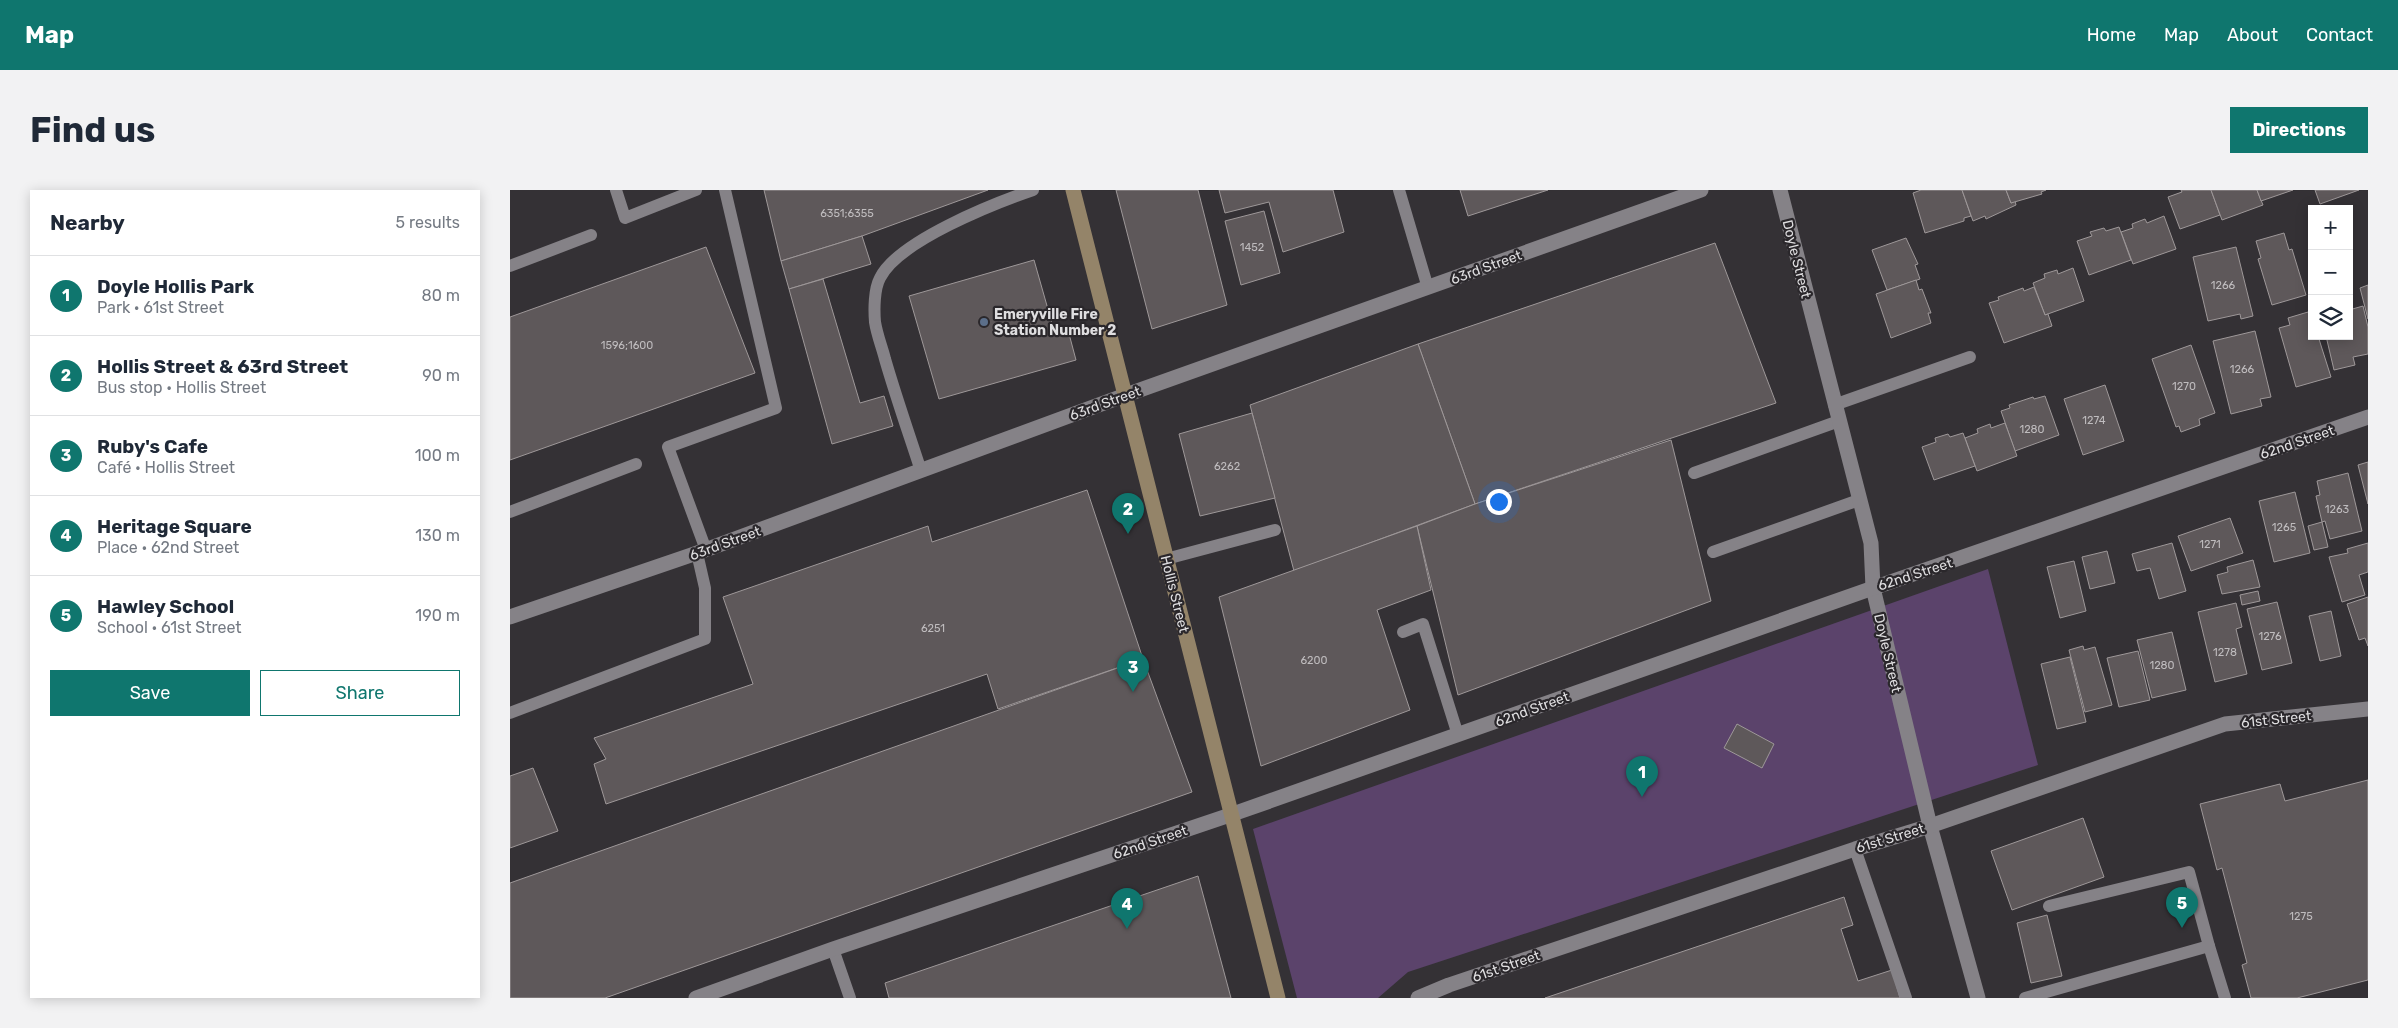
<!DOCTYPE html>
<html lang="en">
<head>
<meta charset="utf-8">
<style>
  body { margin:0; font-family:Rubik,sans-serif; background:#f2f2f3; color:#1f2937 }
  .controls { position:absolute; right:15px; top:15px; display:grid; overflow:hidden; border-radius:0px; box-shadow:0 2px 12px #0003 }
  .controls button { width:45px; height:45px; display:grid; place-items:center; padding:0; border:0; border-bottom:1px solid #e0e1e3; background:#fff; color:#1f2937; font:25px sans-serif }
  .you { position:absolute; left:988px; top:311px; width:18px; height:18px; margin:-12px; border:4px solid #fff; border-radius:50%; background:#1a73e8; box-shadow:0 0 0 8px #1a73e833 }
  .badge { display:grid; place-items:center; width:32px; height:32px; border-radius:50%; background:#0f766e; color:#fff; font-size:16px; font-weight:700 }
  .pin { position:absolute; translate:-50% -41px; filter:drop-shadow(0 1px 2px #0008) }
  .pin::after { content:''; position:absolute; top:26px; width:18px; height:15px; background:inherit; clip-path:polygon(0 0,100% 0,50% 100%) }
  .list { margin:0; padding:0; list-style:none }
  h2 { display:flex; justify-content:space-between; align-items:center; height:65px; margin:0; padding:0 20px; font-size:21px }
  h2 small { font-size:16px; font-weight:400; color:#747a83 }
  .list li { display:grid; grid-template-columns:32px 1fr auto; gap:15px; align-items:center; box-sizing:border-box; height:80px; padding:0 20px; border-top:1px solid #e0e1e3 }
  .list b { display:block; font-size:19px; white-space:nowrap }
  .list p { margin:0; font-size:16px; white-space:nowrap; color:#747a83 }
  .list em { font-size:16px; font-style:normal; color:#747a83 }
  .actions { display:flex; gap:10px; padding:15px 20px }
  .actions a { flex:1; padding:11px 0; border:1px solid #0f766e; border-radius:0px; text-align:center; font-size:18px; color:#0f766e }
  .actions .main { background:#0f766e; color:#fff }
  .icon { flex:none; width:28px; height:28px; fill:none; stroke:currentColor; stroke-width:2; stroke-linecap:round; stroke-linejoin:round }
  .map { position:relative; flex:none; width:1858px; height:808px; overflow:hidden; border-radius:0px }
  header { display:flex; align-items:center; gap:30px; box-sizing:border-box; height:70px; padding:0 25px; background:#0f766e; color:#fff }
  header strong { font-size:24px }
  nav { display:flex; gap:28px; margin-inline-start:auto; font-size:18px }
  .intro { display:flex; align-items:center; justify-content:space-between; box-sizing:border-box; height:120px; padding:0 30px }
  h1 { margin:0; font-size:35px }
  .button { padding:12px 22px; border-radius:0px; background:#0f766e; color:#fff; font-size:18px; font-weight:700 }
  main { display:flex; gap:30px; padding:0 30px }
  aside { flex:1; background:#fff; border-radius:0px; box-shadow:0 2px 12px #0003 }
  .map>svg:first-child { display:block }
  .green { fill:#5b436b }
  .building { fill:#5e585a; stroke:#9e9899 }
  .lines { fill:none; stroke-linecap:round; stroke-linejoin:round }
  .lane { stroke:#858287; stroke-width:12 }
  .street { stroke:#858287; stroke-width:15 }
  .secondary { stroke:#948469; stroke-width:15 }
  .service-dot { fill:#5c6f8a; stroke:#2a272b; stroke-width:2 }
  .labels { text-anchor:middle; stroke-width:4.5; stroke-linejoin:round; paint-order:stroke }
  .number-label { font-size:11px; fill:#bfbcbe }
  .street-label { font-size:14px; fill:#dfdee0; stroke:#2a272b }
  .poi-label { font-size:14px; font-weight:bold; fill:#dfdee0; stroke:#2a272b; text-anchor:start }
</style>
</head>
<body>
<header>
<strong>Map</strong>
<nav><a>Home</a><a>Map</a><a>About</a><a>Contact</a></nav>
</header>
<div class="intro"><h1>Find us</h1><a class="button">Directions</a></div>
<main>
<aside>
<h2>Nearby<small>5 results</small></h2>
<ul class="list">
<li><span class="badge">1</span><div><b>Doyle Hollis Park</b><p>Park · 61st Street</p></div><em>80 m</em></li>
<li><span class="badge">2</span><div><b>Hollis Street &amp; 63rd Street</b><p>Bus stop · Hollis Street</p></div><em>90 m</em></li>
<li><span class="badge">3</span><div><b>Ruby's Cafe</b><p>Café · Hollis Street</p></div><em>100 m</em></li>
<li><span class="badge">4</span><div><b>Heritage Square</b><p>Place · 62nd Street</p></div><em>130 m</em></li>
<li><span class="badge">5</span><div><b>Hawley School</b><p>School · 61st Street</p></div><em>190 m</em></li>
</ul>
<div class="actions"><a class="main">Save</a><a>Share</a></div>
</aside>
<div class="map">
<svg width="1858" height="808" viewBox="0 0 1858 808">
  <rect width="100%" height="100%" fill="#343135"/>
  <path class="green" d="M1478 379 1528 575 898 782 868 808H787L743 639Z"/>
  <g class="building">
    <path d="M254 0H478L352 46 271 71Z"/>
    <path d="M606 0H688L717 115 642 139Z"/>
    <path d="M709 0H823L834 42 773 62 759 12 715 23Z"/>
    <path d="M950 0H1038L958 26Z"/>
    <path d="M1411 0H1452L1461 26 1454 28V31L1415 43 1403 3Z"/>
    <path d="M1452 0H1496L1501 13 1505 11 1506 15 1476 29 1475 26 1463 31Z"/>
    <path d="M1496 0H1536L1531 2 1532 4 1501 13Z"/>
    <path d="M1671 0H1701L1710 25 1670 39 1658 7 1672 2Z"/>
    <path d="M1701 0H1747L1753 15 1712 30Z"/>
    <path d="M1747 0H1783L1751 11Z"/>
    <path d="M1805 0H1849L1810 14Z"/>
    <path d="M754 21 770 83 731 95 715 31Z"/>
    <path d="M1654 26 1666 59 1623 74 1611 42 1623 38 1622 34 1635 29 1637 33Z"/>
    <path d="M1609 37 1621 70 1579 85 1567 51 1582 46 1580 42 1594 38 1596 41Z"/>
    <path d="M1774 43 1779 60 1782 59 1796 105 1762 115 1748 69 1751 68 1746 51Z"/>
    <path d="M352 46 361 74 279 99 271 71Z"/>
    <path d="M1396 48 1408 74 1405 75 1410 89 1377 100 1362 60Z"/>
    <path d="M1205 53 1266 213 965 314 908 154Z"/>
    <path d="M196 57 245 183 0 270V127Z"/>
    <path d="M1726 57 1743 126 1731 129 1730 124 1698 131 1683 67Z"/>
    <path d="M524 70 545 144 558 140 566 170 429 209 399 106Z"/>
    <path d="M1563 78 1574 111 1535 125 1523 93 1535 88 1534 84 1547 80 1548 84Z"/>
    <path d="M313 89 350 213 374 206 383 236 322 254 279 99Z"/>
    <path d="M1406 90 1409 100 1412 99 1421 123H1418L1421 133 1381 148 1366 104Z"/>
    <path d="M1858 95V129L1850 98Z"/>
    <path d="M1524 97 1535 125 1538 124 1542 136 1494 153 1479 113 1489 110 1488 107 1513 98 1514 101Z"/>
    <path d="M1853 116 1858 137V164L1843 167 1845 175 1824 180 1816 146H1839V120Z"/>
    <path d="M1798 122 1802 128V146H1808L1821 187 1786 197 1769 138 1780 135 1778 128Z"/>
    <path d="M1745 141 1761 207 1750 209 1752 216 1721 224 1703 151Z"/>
    <path d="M908 154 965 314 784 381 740 215Z"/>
    <path d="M1681 155 1705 223 1689 229 1690 235 1671 242 1669 236 1666 237 1642 169Z"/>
    <path d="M1595 195 1614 251 1573 265 1554 209Z"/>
    <path d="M1535 206 1549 245 1505 261 1491 221 1500 218 1499 215 1523 207 1524 209Z"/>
    <path d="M742 223 765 308 690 326 669 244Z"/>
    <path d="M1495 233 1507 266 1467 281 1455 248 1468 243 1467 239 1480 234 1481 238Z"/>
    <path d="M1453 243 1465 276 1424 290 1412 257 1426 252 1425 248 1438 244 1440 247Z"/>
    <path d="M1161 250 1201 411 948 505 907 336 965 314Z"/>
    <path d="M1858 272V314L1848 275Z"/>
    <path d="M1838 283 1852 341 1820 349 1815 331 1812 332 1806 306 1810 305 1807 291Z"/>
    <path d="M577 300 633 469 488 519 477 484 96 614 84 574 96 569 84 548 243 494 213 407 418 336 422 352Z"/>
    <path d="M1785 302 1800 363 1764 372 1749 311Z"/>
    <path d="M1720 328 1733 363 1681 381 1668 346Z"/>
    <path d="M1812 332 1818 357 1804 360 1798 336Z"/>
    <path d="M907 336 921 400 867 420 900 520 751 576 709 407Z"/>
    <path d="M1662 353 1676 401 1649 409 1640 378 1627 381 1622 364Z"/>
    <path d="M1858 353V382L1849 385 1855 405 1832 412 1819 367 1838 363 1837 359Z"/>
    <path d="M1597 361 1605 393 1580 399 1572 367Z"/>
    <path d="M1743 370 1750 397 1712 404 1707 385 1718 382 1717 377Z"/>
    <path d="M1564 371 1576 421 1550 428 1537 377Z"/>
    <path d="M1748 401 1750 411 1732 415 1730 405Z"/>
    <path d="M1858 407V456L1855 448 1849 450 1837 414Z"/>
    <path d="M1767 412 1782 473 1752 480 1737 419Z"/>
    <path d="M1726 413 1732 437 1726 439 1737 484 1705 492 1688 422Z"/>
    <path d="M1821 421 1831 466 1810 471 1799 426Z"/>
    <path d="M1662 442 1676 500 1642 508 1627 450Z"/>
    <path d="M1573 456 1574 460 1585 457 1602 515 1575 522 1559 460Z"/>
    <path d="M1628 461 1640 510 1609 517 1597 468Z"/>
    <path d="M1560 467 1576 532 1547 539 1531 474Z"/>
    <path d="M633 469 682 602 95 808H0V693Z"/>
    <path d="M1227 534 1264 554 1252 578 1214 558Z"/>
    <path d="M23 578 48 641 0 658V586Z"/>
    <path d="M1858 590V790L1787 808H1741L1732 775 1737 773 1712 678 1707 680 1690 614 1770 594 1775 611Z"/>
    <path d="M1573 628 1594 687 1502 720 1481 661Z"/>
    <path d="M688 686 721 808H379L375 793Z"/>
    <path d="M1334 707 1343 735 1331 739 1348 791 1382 780 1390 808H1035Z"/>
    <path d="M1537 725 1552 786 1521 793 1507 733Z"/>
  </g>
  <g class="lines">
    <g class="lane">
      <path d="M106 0 115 28 186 0"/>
      <path d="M889 0 918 98"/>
      <path d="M0 76 81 45"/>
      <path d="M1324 215 1460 167"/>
      <path d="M411 281C399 244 386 207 375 169 372 157 367 145 365 132 364 120 364 99 370 88 388 51 485 13 523 0"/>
      <path d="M1184 283 1329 231"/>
      <path d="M0 322 126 274"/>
      <path d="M196 360 158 257 266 218 215 0"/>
      <path d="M1203 362 1349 310"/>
      <path d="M656 369 765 340"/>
      <path d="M893 442 913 434 948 545"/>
      <path d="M0 523 195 449V398L187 363"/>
      <path d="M1345 659 1396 808"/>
      <path d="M1699 756 1715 808"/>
      <path d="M323 759 340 808"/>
      <path d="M1515 808 1699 756 1679 682 1539 716"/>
    </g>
    <g class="street">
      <path d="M1270 0 1361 353 1363 398 1420 636 1468 808"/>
      <path d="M0 427 187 363 613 206 1191 0"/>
      <path d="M186 808 323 759 720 625 1363 398 1858 227"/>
      <path d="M908 808 939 795 1345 659 1420 636 1715 534 1858 519"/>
    </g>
    <path class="secondary" d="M563 0 768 808"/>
  </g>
  <circle class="service-dot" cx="474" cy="132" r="5"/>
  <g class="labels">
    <g class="number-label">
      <text x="337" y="27">6351;6355</text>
      <text x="742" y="61">1452</text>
      <text x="1713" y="99">1266</text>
      <text x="117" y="159">1596;1600</text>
      <text x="1732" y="183">1266</text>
      <text x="1674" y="200">1270</text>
      <text x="1584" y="234">1274</text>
      <text x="1522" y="243">1280</text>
      <text x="717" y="280">6262</text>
      <text x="1827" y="323">1263</text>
      <text x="1774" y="341">1265</text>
      <text x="1700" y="358">1271</text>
      <text x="423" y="442">6251</text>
      <text x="1760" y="450">1276</text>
      <text x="1715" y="466">1278</text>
      <text x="804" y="474">6200</text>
      <text x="1652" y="479">1280</text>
      <text x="1791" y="730">1275</text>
    </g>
    <g class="street-label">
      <text transform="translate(1287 69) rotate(76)" y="5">Doyle Street</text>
      <text transform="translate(976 77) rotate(-20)" y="5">63rd Street</text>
      <text transform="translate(595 213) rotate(-20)" y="5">63rd Street</text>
      <text transform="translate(1787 252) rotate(-19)" y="5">62nd Street</text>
      <text transform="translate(215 353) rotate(-20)" y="5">63rd Street</text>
      <text transform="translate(1405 384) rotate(-18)" y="5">62nd Street</text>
      <text transform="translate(665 404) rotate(76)" y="5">Hollis Street</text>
      <text transform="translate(1378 463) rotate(77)" y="5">Doyle Street</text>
      <text transform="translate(1022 519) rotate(-20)" y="5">62nd Street</text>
      <text transform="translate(1766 529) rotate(-6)" y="5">61st Street</text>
      <text transform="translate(1380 648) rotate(-17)" y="5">61st Street</text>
      <text transform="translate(640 652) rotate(-19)" y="5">62nd Street</text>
      <text transform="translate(996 776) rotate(-19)" y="5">61st Street</text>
    </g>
    <g class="poi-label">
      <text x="484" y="129">Emeryville Fire<tspan x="484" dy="16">Station Number 2</tspan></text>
    </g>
  </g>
</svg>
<div class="controls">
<button>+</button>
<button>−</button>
<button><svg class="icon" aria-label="layers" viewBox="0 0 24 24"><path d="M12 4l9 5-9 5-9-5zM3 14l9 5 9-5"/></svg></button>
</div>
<div class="you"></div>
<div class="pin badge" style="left:1132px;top:607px">1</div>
<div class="pin badge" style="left:618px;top:344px">2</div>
<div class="pin badge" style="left:623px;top:502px">3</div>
<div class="pin badge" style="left:617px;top:739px">4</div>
<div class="pin badge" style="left:1672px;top:738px">5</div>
</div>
</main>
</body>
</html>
